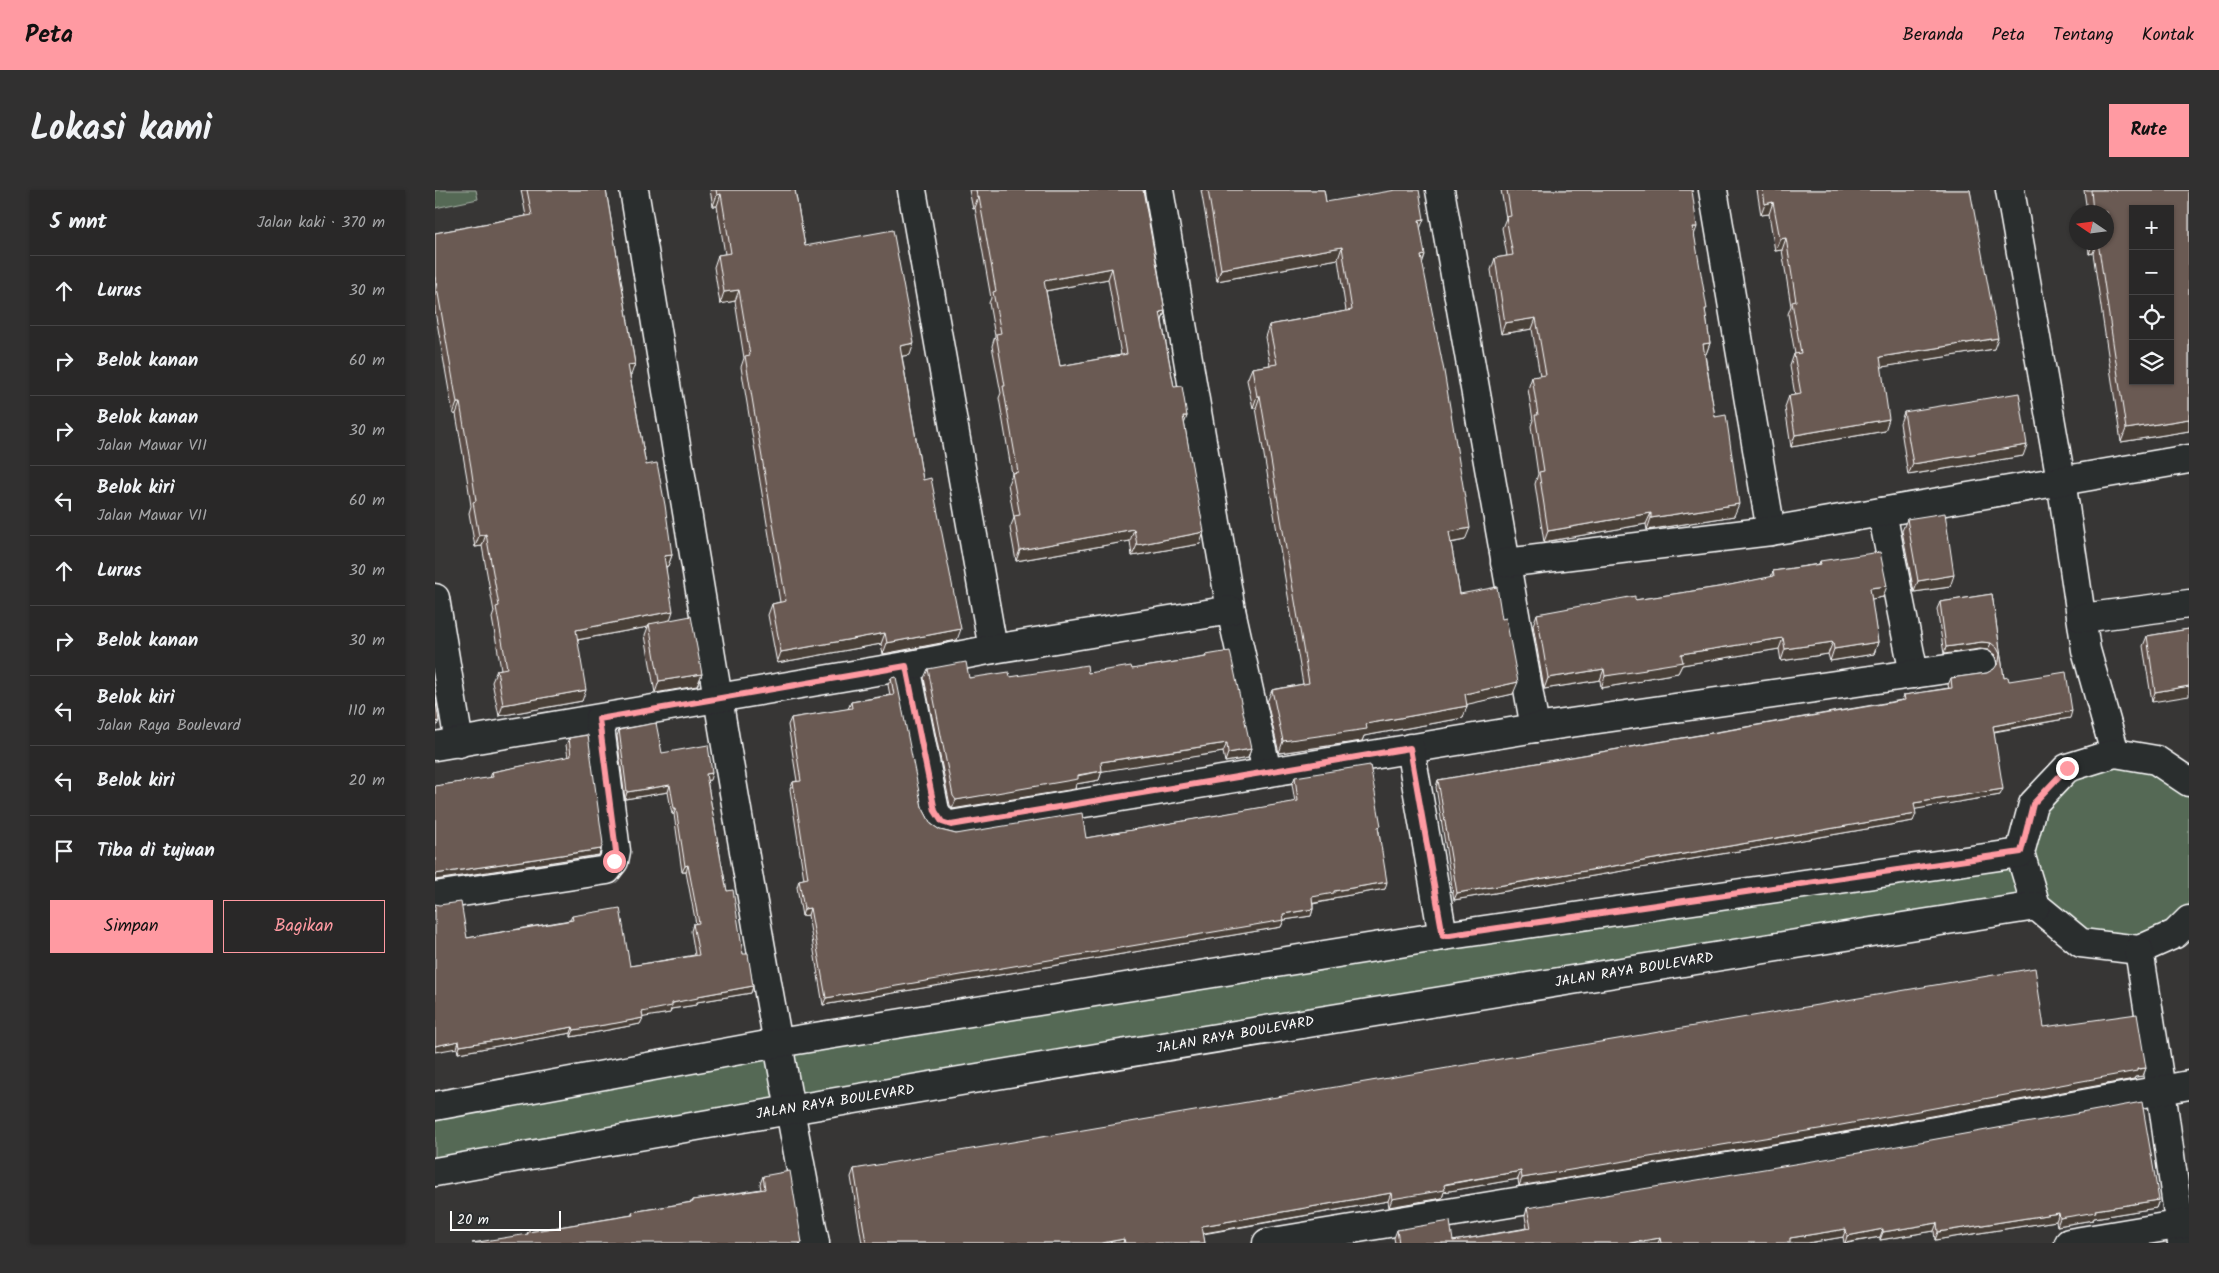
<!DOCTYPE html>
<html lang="id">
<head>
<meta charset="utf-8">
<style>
  body { margin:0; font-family:Kalam,sans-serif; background:#313030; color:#f1f3f6 }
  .controls { position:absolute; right:15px; top:15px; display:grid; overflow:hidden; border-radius:0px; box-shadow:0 1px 4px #0004 }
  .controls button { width:45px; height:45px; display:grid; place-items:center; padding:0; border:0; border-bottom:1px solid #454445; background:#292828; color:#f1f3f6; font:25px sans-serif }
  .compass { position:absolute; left:1634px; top:15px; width:45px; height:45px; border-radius:50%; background:#292828; box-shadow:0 1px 4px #0004; rotate:283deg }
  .scale { position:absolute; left:15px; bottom:12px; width:111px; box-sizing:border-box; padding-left:5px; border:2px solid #fff; border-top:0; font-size:14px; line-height:18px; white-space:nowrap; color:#fff; -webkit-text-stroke:4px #2a2d2e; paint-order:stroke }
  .stop { position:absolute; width:15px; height:15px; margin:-11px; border:4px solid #ff9aa2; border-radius:50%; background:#fff }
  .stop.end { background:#ff9aa2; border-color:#fff; box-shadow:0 1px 5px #0008 }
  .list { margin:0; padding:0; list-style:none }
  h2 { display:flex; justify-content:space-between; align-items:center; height:65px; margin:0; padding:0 20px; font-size:21px }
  h2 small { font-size:16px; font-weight:400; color:#a5a6a8 }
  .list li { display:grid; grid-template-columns:32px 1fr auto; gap:15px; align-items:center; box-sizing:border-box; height:70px; padding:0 20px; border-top:1px solid #454445 }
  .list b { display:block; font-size:19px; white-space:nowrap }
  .list p { margin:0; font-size:16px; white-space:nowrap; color:#a5a6a8 }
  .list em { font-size:16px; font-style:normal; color:#a5a6a8 }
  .actions { display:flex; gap:10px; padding:15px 20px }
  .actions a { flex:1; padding:11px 0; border:1px solid #ff9aa2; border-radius:0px; text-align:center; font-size:18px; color:#ff9aa2 }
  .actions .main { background:#ff9aa2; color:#111 }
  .icon { flex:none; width:28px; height:28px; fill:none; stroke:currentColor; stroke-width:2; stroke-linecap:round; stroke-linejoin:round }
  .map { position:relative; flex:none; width:1754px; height:1053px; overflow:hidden; border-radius:0px }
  header { display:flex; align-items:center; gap:30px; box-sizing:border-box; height:70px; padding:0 25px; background:#ff9aa2; color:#111 }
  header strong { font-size:24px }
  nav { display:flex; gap:28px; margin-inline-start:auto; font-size:18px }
  .intro { display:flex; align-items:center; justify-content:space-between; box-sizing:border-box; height:120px; padding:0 30px }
  h1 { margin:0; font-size:35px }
  .button { padding:12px 22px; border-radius:0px; background:#ff9aa2; color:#111; font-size:18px; font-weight:700 }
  main { display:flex; gap:30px; padding:0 30px }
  aside { flex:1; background:#292828; border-radius:0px; box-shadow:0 1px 4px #0004 }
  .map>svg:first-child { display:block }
  .green { fill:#546955; stroke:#aab4aa }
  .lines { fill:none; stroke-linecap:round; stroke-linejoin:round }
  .minor-casing { stroke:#fff; stroke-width:31 }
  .minor { stroke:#2a2d2e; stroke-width:28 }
  .wall { fill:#5b4d47; stroke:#fff; fill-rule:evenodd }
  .shaded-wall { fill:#4a3f39; stroke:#fff }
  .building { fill:#6a5a52; stroke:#fff; fill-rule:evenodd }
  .route { stroke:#ff9aa2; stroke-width:6 }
  .labels { text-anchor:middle; stroke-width:4.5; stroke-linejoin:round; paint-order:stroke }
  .street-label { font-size:14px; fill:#fff; stroke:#2a2d2e }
</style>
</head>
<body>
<header>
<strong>Peta</strong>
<nav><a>Beranda</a><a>Peta</a><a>Tentang</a><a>Kontak</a></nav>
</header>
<div class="intro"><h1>Lokasi kami</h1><a class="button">Rute</a></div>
<main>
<aside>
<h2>5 mnt<small>Jalan kaki · 370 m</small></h2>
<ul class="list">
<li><svg class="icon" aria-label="ahead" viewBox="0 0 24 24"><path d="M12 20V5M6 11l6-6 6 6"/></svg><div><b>Lurus</b></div><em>30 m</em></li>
<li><svg class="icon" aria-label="right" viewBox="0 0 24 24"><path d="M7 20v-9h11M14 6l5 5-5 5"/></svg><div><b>Belok kanan</b></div><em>60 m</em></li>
<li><svg class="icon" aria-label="right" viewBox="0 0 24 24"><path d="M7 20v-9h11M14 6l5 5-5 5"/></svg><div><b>Belok kanan</b><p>Jalan Mawar VII</p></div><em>30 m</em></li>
<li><svg class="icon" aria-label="left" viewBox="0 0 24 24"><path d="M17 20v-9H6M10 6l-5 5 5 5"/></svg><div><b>Belok kiri</b><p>Jalan Mawar VII</p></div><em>60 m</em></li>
<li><svg class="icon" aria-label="ahead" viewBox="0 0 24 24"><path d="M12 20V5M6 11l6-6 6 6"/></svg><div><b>Lurus</b></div><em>30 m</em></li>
<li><svg class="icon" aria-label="right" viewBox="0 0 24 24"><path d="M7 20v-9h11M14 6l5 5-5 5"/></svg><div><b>Belok kanan</b></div><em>30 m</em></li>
<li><svg class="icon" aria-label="left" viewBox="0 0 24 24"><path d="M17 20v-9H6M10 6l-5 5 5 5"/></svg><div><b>Belok kiri</b><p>Jalan Raya Boulevard</p></div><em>110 m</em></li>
<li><svg class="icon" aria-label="left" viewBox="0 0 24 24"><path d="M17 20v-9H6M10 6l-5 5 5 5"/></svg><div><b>Belok kiri</b></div><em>20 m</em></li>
<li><svg class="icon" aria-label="arrive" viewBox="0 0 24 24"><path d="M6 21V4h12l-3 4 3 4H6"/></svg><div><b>Tiba di tujuan</b></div></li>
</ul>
<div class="actions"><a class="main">Simpan</a><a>Bagikan</a></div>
</aside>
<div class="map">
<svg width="1754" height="1053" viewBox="0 0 1754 1053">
  <rect width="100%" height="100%" fill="#373635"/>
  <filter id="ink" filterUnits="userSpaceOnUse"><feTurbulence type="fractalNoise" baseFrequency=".02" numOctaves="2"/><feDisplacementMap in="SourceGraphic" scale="10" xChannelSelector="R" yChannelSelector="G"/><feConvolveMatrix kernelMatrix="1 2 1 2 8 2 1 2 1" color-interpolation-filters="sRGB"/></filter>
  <g filter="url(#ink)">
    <g class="green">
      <path d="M0 0H41L43 9 0 18Z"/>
      <path d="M1680 563 1754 592V730L1740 744 1646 753 1601 716 0 982V916L1585 663 1598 614Z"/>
    </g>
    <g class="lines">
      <defs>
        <g id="minor">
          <path d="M199 0C257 351 313 703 380 1053"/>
          <path d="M477 0 558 459"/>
          <path d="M724 0 796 420 832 582"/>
          <path d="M1005 0 1100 538"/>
          <path d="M1278 0 1336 341"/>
          <path d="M1575 0 1626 290 1651 460 1680 563"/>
          <path d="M1447 322 1479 484"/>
          <path d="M1070 373 1336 341 1754 269"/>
          <path d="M0 408 24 553"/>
          <path d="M1647 428 1754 414"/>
          <path d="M471 476 500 621 507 632 516 635 1100 538 1547 474"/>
          <path d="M0 556 471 476 558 459 796 420"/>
          <path d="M975 558 1008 746"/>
          <path d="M1754 592 1721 570 1680 563 1632 578 1598 614 1585 663 1601 716 1646 753 1704 760 1740 744 1754 730"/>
          <path d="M0 706 172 680 179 671 181 661 164 529"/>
          <path d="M1704 760 1726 900 1747 1053"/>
          <path d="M0 916 343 853 1008 746 1585 663"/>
          <path d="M0 982C533 887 1067 800 1601 716"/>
          <path d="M832 1053 1390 961 1754 895"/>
          <path d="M1634 1053 1754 1033"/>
        </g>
      </defs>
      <use href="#minor" class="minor-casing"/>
      <use href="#minor" class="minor"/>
    </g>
    <g class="wall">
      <path d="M86 0H171L200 174 195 185 211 275 237 365 233 376 231 377 235 430 267 484 262 496 220 503 210 445 213 437 142 450 147 511 64 526 57 492 62 480 66 479 57 428 59 422 47 356 40 357 34 323 36 316 32 288 21 224H18L0 121V43L91 26Z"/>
      <path d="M275 0H360L370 56 475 165 467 166 488 290 522 450 448 464 446 454 342 473 333 425 337 414 345 412 306 177 309 168 300 111 285 114 279 77 283 65 290 64 282 16H278Z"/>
      <path d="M534 0H708L730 121 727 131 739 197 752 226 749 233 765 354 697 366 695 351 581 371 575 338 579 328 573 294 577 284 564 208 566 203 557 156 560 146 554 113 556 108 540 18 538 19ZM673 89 686 165 625 176 611 101Z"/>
      <path d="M766 0H889L891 12 985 38 987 74 1030 350 1016 353 1025 404 1078 504 1032 514V516L1028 528 929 546 927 551 844 563 832 512 837 500 868 494 821 218H818L812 190 817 178 835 175 830 147 834 135 911 121 903 69 782 91Z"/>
      <path d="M1066 0H1257L1259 45 1275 153 1271 164H1270L1280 227 1299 326 1212 340 1211 334 1109 352 1100 294 1103 284 1096 236 1098 230 1093 199 1097 187 1105 186 1097 139 1066 144 1056 80 1060 68 1072 66 1067 38 1071 28Z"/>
      <path d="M1322 0H1535L1559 159 1446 177 1450 241 1356 257 1350 217 1354 206 1360 205 1355 176 1359 164H1360L1353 124 1356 116 1347 60 1340 61 1334 24 1326 25Z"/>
      <path d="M1649 0H1754V241L1686 252 1658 63 1654 64 1653 52H1672V22H1652Z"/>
      <path d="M1469 222 1588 266 1473 285 1465 233Z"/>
      <path d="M1472 329 1515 397 1479 402 1467 341Z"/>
      <path d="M1385 371 1448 407 1436 409 1443 452 1439 464 1395 471 1393 464 1346 471 1344 459 1247 475 1243 483 1208 489 1207 491 1166 498 1165 490 1109 499 1098 435 1102 424 1200 410 1290 396 1336 387 1338 381 1384 374Z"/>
      <path d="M1557 404 1569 488 1574 491 1635 528 1559 542 1565 605 1480 619 1478 631 1019 710 1001 597 1003 590 1467 510 1469 505 1514 498 1513 495 1516 488 1552 483 1559 479 1562 476V471L1560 465 1553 460 1545 459 1509 464 1502 419 1505 412Z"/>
      <path d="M1754 439 1717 512 1708 456 1712 446Z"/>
      <path d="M771 465 816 559 813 568 790 572 788 562 728 571 667 581 664 590 641 594 640 599 517 619 515 615 489 488 493 479 534 488 575 487 653 483 697 479 770 467Z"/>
      <path d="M456 488 487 617 496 634 505 640 521 644 651 648 860 612 857 594 860 587 944 641 950 699 898 708 897 710 878 714V719L876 726 849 730 846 737 388 815 373 725 367 726 362 697 364 690 369 689 355 599 358 592 362 591 353 535 356 528 413 519 416 512 455 505 453 495Z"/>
      <path d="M184 540 275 590H272L286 671 292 701 308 764 316 803 262 812 261 815 236 819 235 823 208 827 205 834 136 847V843L23 863 22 858 32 748 135 730 137 726 195 776 260 765 256 741 258 734H261L251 682H247L239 624H237L233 602 190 609 182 546Z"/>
      <path d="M134 548 164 665 0 690V596L55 588 57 582 133 567 131 555Z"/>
      <path d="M1609 837 1711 878 1708 886 1700 887 1699 889 1387 946 1084 996 1083 989 1009 1002 1007 1008 954 1017 953 1011 768 1044 770 1053H427L416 987 419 979Z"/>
      <path d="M328 986 367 1053 92 1044 93 1042 197 1025V1022L257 1012 258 1010 326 999 325 994Z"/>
      <path d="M1724 1010 1721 1018 1659 1028 1658 1030 1622 1036 1621 1031 1500 1050 1499 1041 1445 1050V1047L1413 1053H1409L1408 1047 1373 1053H960L959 1048 962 1040 1018 1051 1092 1038 1090 1026 1092 1018Z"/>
    </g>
    <g class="shaded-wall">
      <path d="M286 4 282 16H278L282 5Z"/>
      <path d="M542 7H544L540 18 538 19Z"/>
      <path d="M1338 12 1334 24 1326 25 1330 14Z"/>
      <path d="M989 29 984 41V30Z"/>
      <path d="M1258 37H1262L1258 48Z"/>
      <path d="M1351 48 1347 60 1340 61 1345 49Z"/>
      <path d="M1658 52H1662L1658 63 1654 64Z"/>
      <path d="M907 57 903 69 782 91 786 79Z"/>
      <path d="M990 65 986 77V66Z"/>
      <path d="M677 78 673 89 605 102 609 91Z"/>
      <path d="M304 100 300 111 285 114 289 102Z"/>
      <path d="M730 121 726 133 725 122Z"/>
      <path d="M1101 128 1097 139 1066 144 1070 133Z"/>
      <path d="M1563 148 1559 159 1441 178 1445 167Z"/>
      <path d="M479 153 475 165 461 167 465 156Z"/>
      <path d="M1275 153 1271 164 1264 165 1268 154Z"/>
      <path d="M200 174 196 185 189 186 193 175Z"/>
      <path d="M822 206H825L821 218H818Z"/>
      <path d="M22 213H25L21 224H18Z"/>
      <path d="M748 226H752L748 237Z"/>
      <path d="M1454 229 1450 241 1356 257 1360 245Z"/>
      <path d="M1754 229V241L1686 252 1691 239Z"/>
      <path d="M1592 255 1588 266 1473 285 1478 274Z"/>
      <path d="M1304 314 1299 326 1212 340 1216 328Z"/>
      <path d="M1216 323 1211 334 1109 352 1113 341Z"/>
      <path d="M1035 338 1030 350 1009 354 1014 342Z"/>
      <path d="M699 339 695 351 581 371 585 360Z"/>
      <path d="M769 342 765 354 697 366 702 355Z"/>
      <path d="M51 344 47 356 40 357 44 346Z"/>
      <path d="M237 365 233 376 225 378 229 366Z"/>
      <path d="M1519 385 1515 397 1479 402 1483 391Z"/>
      <path d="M1452 396 1448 407 1431 410 1435 398Z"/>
      <path d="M238 421 234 433 214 434 213 437 136 451 141 440Z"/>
      <path d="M526 439 522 450 448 464 452 453Z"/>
      <path d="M450 443 446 454 342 473 346 462Z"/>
      <path d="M1348 448 1344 459 1247 475 1243 483 1208 489 1207 491 1166 498 1170 486 1211 478 1246 464Z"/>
      <path d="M1398 452 1393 464 1346 471 1350 459Z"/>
      <path d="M1443 452 1439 464 1395 471 1399 459Z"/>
      <path d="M1547 452 1556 453 1553 460 1545 459 1509 464 1511 457Z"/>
      <path d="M1169 479 1165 490 1109 499 1113 488Z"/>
      <path d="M267 484 262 496 220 503 224 491Z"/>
      <path d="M1083 492 1078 504 1025 516 1030 504Z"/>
      <path d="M1754 496V506L1717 512 1720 502Z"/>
      <path d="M151 500 147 511 64 526 68 515Z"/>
      <path d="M1032 516 1028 528 929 546 927 551 844 563 848 551 931 534Z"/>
      <path d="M1637 521 1635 528 1555 542 1558 536Z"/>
      <path d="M4 531 0 540V532Z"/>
      <path d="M792 553 788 562 663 582 666 572Z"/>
      <path d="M816 559 813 568 790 572 793 563Z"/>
      <path d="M667 581 664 590 641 594 640 599 517 619 521 610Z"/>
      <path d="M277 583 275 590 269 591 271 584Z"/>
      <path d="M235 595 233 602 190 609 192 602Z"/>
      <path d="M1568 599 1565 605 1476 620 1479 613Z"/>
      <path d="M239 618H241L239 624H237Z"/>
      <path d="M1481 624 1478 631 1019 710 1022 703Z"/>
      <path d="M166 659 164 665 0 690V684Z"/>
      <path d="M253 675 251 682H247L250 676Z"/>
      <path d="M952 692 950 699 898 708 897 710 874 714 877 707 899 701Z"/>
      <path d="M375 718 373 725 367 726 369 719Z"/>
      <path d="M878 719 876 726 849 730 846 737 388 815 391 808 848 724Z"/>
      <path d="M318 796 316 803 262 812 261 815 236 819 235 823 204 828 207 822 263 806Z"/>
      <path d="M208 828 205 834 136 847 139 840Z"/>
      <path d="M138 837 136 843 23 863 25 856Z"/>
      <path d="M24 851 22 858 0 862V856Z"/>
      <path d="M1711 878 1708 886 1700 887 1699 889 1387 946 1084 996 1087 988Z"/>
      <path d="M1086 981 1083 989 1009 1002 1007 1008 954 1017 957 1009 1009 995Z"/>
      <path d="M956 1003 953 1011 764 1044 767 1036Z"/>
      <path d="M1724 1010 1721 1018 1659 1028 1658 1030 1622 1036 1625 1028 1660 1020Z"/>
      <path d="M1624 1023 1621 1031 1500 1050 1503 1042Z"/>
      <path d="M1502 1033 1499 1041 1445 1050 1448 1042Z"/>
      <path d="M1411 1039 1408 1047 1373 1053H1353L1355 1048Z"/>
      <path d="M1448 1039 1445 1047 1410 1053 1412 1046Z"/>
      <path d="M1225 1048 1223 1053H1195Z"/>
      <path d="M689 1049 688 1053H667Z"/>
    </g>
    <g class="building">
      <path d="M92 0H171L200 174 193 175 211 275 222 273 230 315 237 365 229 366 238 421 141 440 151 500 68 515 62 480 72 478 61 417 64 416 51 344 44 346 38 312 41 311 36 277 25 213H22L0 86V43L97 25Z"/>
      <path d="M281 0H360L370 56 458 40 479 153 465 156 488 290 496 288 526 439 452 453 450 443 346 462 337 414 351 411 310 166 315 165 304 100 289 102 283 65 296 63 286 4 282 5Z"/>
      <path d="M541 0H708L730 121 725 122 739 197 747 196 752 226H748L769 342 702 355 699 339 585 360 579 326 585 325 577 283 583 282 568 196H570L561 144 566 143 558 102 561 101 544 7H542ZM677 78 692 164 625 176 609 91Z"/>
      <path d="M773 0H889L891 12 961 0H984L989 29 984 30 990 65 986 66 1009 181 1035 338 1014 342 1025 404 1062 397 1067 429 1071 428 1083 492 1030 504 1032 516 931 534 932 539 848 551 837 500 874 493 825 206H822L817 178 842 174 834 135 917 120 907 57 786 79Z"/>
      <path d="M1072 0H1257L1262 37H1258L1272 119H1270L1275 153 1268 154 1280 227 1291 225 1304 314 1216 328V323L1113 341 1104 282 1109 281 1100 225H1103L1097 187 1111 185 1101 128 1070 133 1060 68 1078 65 1071 27 1076 26Z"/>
      <path d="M1328 0H1535L1563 148 1445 167 1454 229 1360 245 1354 206 1366 204 1359 164 1366 163 1357 112 1361 111 1351 48 1345 49 1338 12 1330 14Z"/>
      <path d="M1656 0H1754V229L1691 239 1663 52H1672V22H1658ZM1698 19H1735V191H1698Z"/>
      <path d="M1584 203 1592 255 1478 274 1469 222Z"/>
      <path d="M1510 323 1519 385 1483 391 1472 329Z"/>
      <path d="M1445 362 1452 396 1435 398 1443 452 1399 459 1398 452 1350 459 1348 448 1246 464 1248 472 1211 478V480L1170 486 1169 479 1113 488 1102 424 1200 406V410L1290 396 1339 386 1338 381 1386 374 1385 371Z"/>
      <path d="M1557 404 1569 488 1573 487 1574 491 1631 482 1637 521 1558 536 1568 599 1479 613 1481 624 1022 703 1003 590 1470 510 1469 505 1517 498 1516 488 1552 483 1559 479 1564 472 1565 464 1562 458 1556 453 1547 452 1511 457 1505 412Z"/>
      <path d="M256 426 267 484 224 491 214 434Z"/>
      <path d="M1754 439V496L1720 502 1712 446Z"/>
      <path d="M795 461 816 559 793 563 792 553 731 562 666 572 667 581 643 585V589L521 610 518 606 493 479 531 472 534 488 574 482 575 487 652 475 653 483 696 476 697 479 771 467V465Z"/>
      <path d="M461 487 487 617 496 634 505 640 521 644 647 623 651 648 863 611 860 587 935 575 946 636 943 637 952 692 899 701V703L877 707 878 719 848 724 849 730 391 808 375 718 369 719 364 690 373 688 358 592 366 591 356 528 417 518 416 512 459 505 456 488Z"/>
      <path d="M0 507 4 531 0 532Z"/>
      <path d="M221 533 227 563 273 555 277 583 271 584 286 671 292 701 298 700 308 764H313L318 796 263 806V808L237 813V816L207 822 208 828 182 833 139 840 138 837 25 856 24 851 0 856V714L4 715 26 712 32 748 138 730 137 726 185 718 195 776 264 765 258 734 264 733 253 675 250 676 241 618H239L235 595 192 602 184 540Z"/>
      <path d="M153 545 168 654 166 659 0 684V596L58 587 57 582 136 566 134 548Z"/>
      <path d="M1600 778 1609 837 1702 824 1711 878 1702 879V881L1390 938 1087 988 1086 981 1011 994 1009 995 1010 1000 957 1009 956 1003 767 1036 770 1053H690L689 1049 667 1053H431L419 979Z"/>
      <path d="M1707 912 1724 1010 1660 1020 1661 1022 1625 1028 1624 1023 1503 1042 1502 1033 1448 1042V1039L1412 1046 1411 1039 1355 1048V1053H1226L1225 1048 1195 1053H964L962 1040 1015 1031 1018 1051 1096 1038 1092 1018 1396 968Z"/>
      <path d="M355 981 367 1053H37L93 1044V1042L198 1025 197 1022 258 1012V1010L330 999 328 986Z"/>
    </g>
  </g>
  <g class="lines" filter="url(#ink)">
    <path class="route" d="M179 671 181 661 164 529 471 476 500 621 507 632 516 635 975 558 1008 746 1586 662 1598 614 1632 578"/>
  </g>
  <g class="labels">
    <g class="street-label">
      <text transform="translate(1199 779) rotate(-9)" y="5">JALAN RAYA BOULEVARD</text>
      <text transform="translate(800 844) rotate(-10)" y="5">JALAN RAYA BOULEVARD</text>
      <text transform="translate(400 911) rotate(-9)" y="5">JALAN RAYA BOULEVARD</text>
    </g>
  </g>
</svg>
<div class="controls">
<button>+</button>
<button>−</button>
<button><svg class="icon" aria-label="locate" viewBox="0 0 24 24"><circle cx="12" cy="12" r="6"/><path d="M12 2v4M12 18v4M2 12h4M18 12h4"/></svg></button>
<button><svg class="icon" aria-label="layers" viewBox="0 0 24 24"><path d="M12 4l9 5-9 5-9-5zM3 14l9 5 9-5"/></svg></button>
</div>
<svg class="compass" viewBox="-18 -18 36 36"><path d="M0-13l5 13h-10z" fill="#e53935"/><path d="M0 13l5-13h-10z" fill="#a5a6a8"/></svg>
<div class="scale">20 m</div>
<div class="stop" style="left:179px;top:671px"></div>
<div class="stop end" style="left:1632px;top:578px"></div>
</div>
</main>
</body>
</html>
